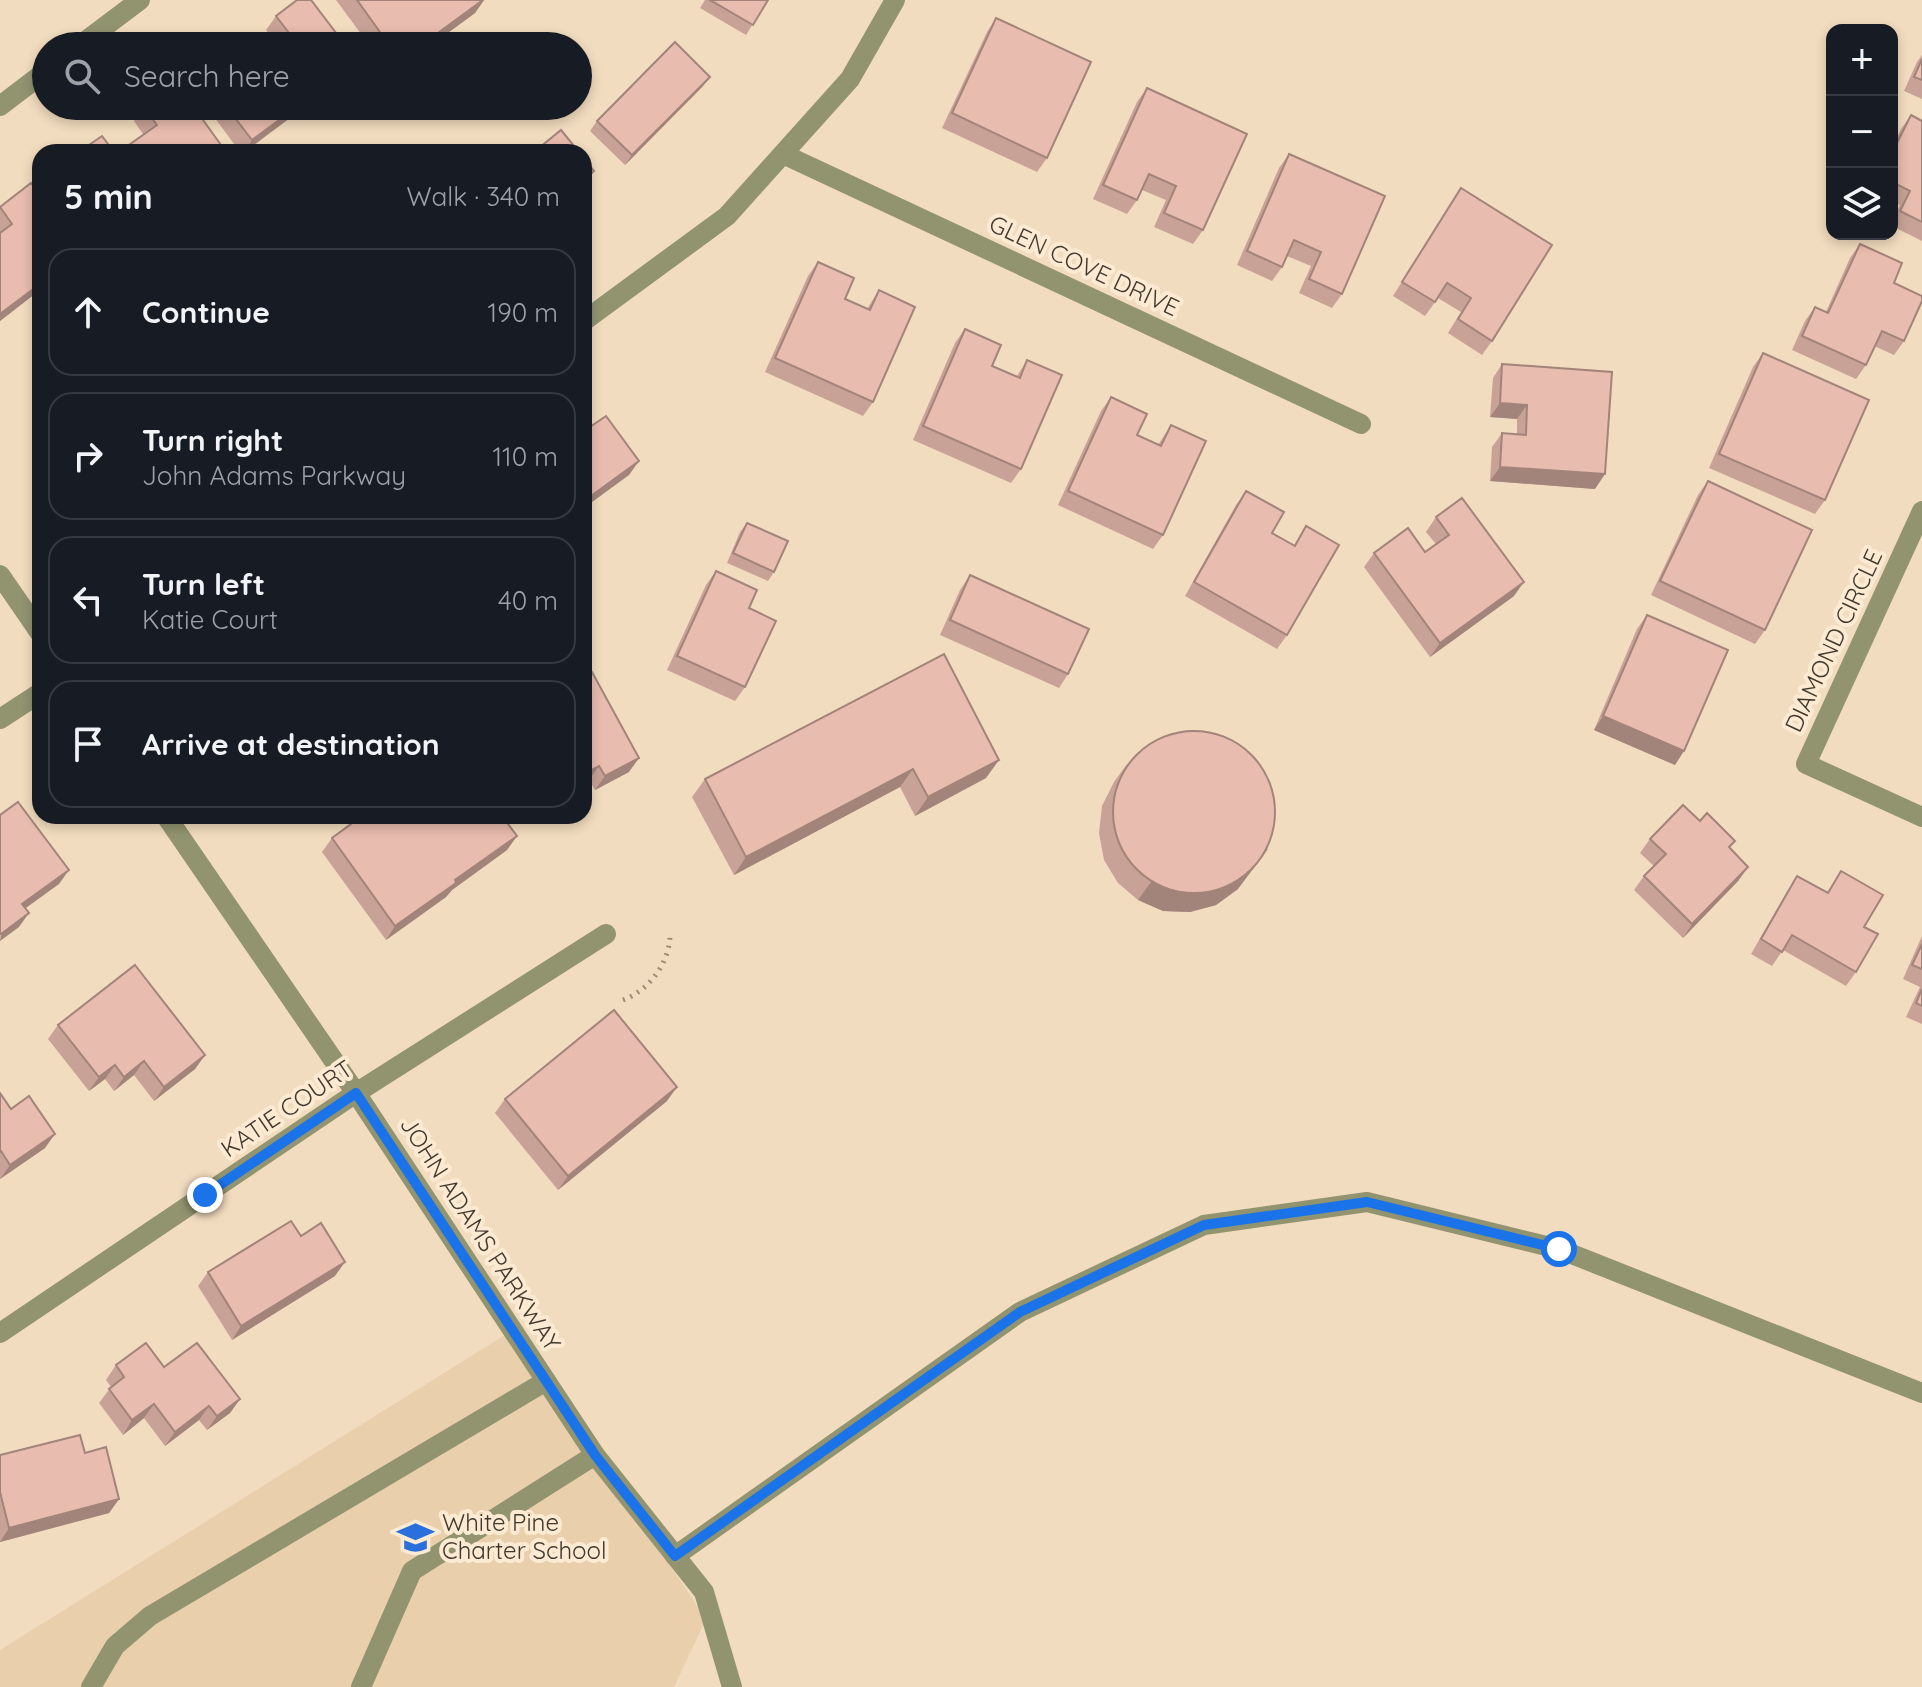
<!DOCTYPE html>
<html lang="en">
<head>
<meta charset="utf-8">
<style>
  body { margin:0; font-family:Quicksand,sans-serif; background:#20242c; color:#f1f3f6 }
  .controls { position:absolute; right:24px; top:24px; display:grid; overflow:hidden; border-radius:16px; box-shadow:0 4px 12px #0003 }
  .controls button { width:72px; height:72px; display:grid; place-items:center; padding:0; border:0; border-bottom:2px solid #363941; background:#171b24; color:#f1f3f6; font:40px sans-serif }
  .stop { position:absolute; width:24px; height:24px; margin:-18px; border:6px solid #1a73e8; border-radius:50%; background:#fff }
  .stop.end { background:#1a73e8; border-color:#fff; box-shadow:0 2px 8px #0008 }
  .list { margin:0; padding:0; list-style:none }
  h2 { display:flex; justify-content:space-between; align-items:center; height:104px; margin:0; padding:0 32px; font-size:34px }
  h2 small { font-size:26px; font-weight:400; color:#9ea1a6 }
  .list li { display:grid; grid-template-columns:52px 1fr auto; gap:24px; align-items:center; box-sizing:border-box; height:128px; margin:0 16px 16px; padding:0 16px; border:2px solid #363941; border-radius:24px }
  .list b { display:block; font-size:30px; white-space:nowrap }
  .list p { margin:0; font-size:26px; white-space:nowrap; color:#9ea1a6 }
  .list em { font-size:26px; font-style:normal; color:#9ea1a6 }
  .icon { flex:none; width:44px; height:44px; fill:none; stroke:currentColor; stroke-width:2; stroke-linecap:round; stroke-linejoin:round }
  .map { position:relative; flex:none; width:1922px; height:1687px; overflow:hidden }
  .search { position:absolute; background:#171b24; box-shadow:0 4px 12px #0003; left:32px; top:32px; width:560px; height:88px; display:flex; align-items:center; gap:20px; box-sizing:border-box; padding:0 28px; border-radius:44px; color:#9ea1a6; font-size:30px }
  .panel { position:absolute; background:#171b24; box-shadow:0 4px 12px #0003; left:32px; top:144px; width:560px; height:680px; border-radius:24px }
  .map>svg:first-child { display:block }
  .built { fill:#eacfac }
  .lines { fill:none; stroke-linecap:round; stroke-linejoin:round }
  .path { stroke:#9d8d78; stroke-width:5; stroke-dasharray:2 6; stroke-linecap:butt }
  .minor { stroke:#92936f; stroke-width:20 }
  .wall { fill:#c8a296 }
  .shaded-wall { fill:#a2847a }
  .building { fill:#e8bcae; stroke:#a2847a; stroke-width:2 }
  .route { stroke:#1a73e8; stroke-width:10 }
  .labels { text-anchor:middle; stroke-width:8; stroke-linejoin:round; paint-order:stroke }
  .street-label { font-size:24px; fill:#42392d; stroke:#fcead3 }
  .poi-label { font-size:24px; fill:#42392d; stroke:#fcead3; text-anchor:start }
</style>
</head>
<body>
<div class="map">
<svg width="1922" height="1687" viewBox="0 0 1922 1687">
  <rect width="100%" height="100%" fill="#f2dcbf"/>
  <path class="built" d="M513 1330 706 1619 674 1687H0V1650Z"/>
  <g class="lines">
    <path class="path" d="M623 1000C650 990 671 961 670 932"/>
    <g class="minor">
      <path d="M79 46 140 0"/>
      <path d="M0 106 46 71"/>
      <path d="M785 155 1361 424"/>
      <path d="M584 321 727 216 850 79 895 0"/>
      <path d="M1922 511 1806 764 1922 817"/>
      <path d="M0 575 40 633"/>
      <path d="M0 719 40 693"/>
      <path d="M166 816 356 1093 595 1455 704 1592 732 1687"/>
      <path d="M0 1333 356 1093 606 934"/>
      <path d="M675 1556 1020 1312 1204 1225 1367 1202 1559 1249 1922 1393"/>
      <path d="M91 1687 115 1646 150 1616 546 1381"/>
      <path d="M361 1687 412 1571 595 1455"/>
    </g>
  </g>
  <g class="wall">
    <path d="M336 0H484L475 13 430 46H370Z"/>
    <path d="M705 0H768L746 35 700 8Z"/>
    <path d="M276 16 346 46 276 42 266 30Z"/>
    <path d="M996 18 1047 158 1037 172 942 128 987 32Z"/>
    <path d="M1922 55V99L1904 91 1917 62Z"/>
    <path d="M703 86 625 165 590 131 597 121Z"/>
    <path d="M1147 88 1203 230 1193 244 1154 227 1166 200 1142 190 1137 200 1127 214 1093 199 1137 102Z"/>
    <path d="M206 106H306L245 152H240Z"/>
    <path d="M144 107 226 152 143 134 134 121Z"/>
    <path d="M1911 115 1922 121V241L1892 226V221L1900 205 1892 201V148L1901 129Z"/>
    <path d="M1289 154 1342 294 1332 308 1299 293 1311 266 1287 256 1282 267 1272 281 1237 265 1279 168Z"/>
    <path d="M1461 188 1492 341 1482 355 1448 333 1461 312 1438 298 1425 316 1393 296Z"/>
    <path d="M40 195V290L0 321V207Z"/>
    <path d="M1860 244 1894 283 1904 341 1894 355 1874 346 1866 365 1856 379 1792 350 1805 321 1815 307 1826 312 1850 258Z"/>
    <path d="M818 262 845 299 867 309 879 290 873 402 863 416 765 372 808 276Z"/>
    <path d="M965 329 992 366 1017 376 1027 360 1021 469 1011 483 913 440 955 343Z"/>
    <path d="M1763 353 1825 500 1815 514 1709 468 1753 367Z"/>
    <path d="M1502 364 1595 489 1490 481 1492 447 1502 433 1517 434V419L1490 417 1493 378Z"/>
    <path d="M1111 397 1137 435 1158 445 1171 425 1163 535 1153 549 1058 505 1101 411Z"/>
    <path d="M1708 481 1765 630 1755 644 1651 595 1698 495Z"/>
    <path d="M1246 491 1272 533 1294 545 1306 526 1287 635 1277 649 1185 596 1236 505Z"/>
    <path d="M1436 517 1514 596 1430 657 1364 567 1374 553 1425 552 1436 544 1426 532Z"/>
    <path d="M747 523 774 572 768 581 727 563 740 532Z"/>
    <path d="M716 571 749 608 745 687 735 701 667 670 706 585Z"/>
    <path d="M970 575 1068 674 1059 688 940 635 960 590Z"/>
    <path d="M1647 615 1675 765 1594 730 1637 629Z"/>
    <path d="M944 654 986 778 915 816 900 787 734 875 692 797 705 779Z"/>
    <path d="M592 672 629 772 595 790 589 780Z"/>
    <path d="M1127 764 1238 889 1216 905 1190 912 1163 911 1138 900 1118 883 1104 860 1099 833 1102 806 1114 782Z"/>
    <path d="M1700 821 1735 841 1730 848 1748 867 1738 881 1683 938 1634 890 1644 876 1654 866 1640 853 1650 839Z"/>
    <path d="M517 836 507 850 452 890 446 897 386 940 322 852 332 838Z"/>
    <path d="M1841 871 1864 927 1856 972 1846 986 1783 950 1772 966 1751 954 1788 890 1797 876 1827 893Z"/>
    <path d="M1922 936V1024L1906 1017 1920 987 1903 979Z"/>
    <path d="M58 1025 205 1055 195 1069 154 1101 134 1075 114 1091 105 1079 89 1091 48 1039Z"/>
    <path d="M0 1093 11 1109 45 1148 0 1179Z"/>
    <path d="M505 1099 667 1101 558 1190 495 1113Z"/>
    <path d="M301 1236 335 1276 232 1340 198 1286 208 1272Z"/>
    <path d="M116 1365 164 1367 240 1399 230 1413 207 1430 199 1420 165 1446 144 1418 123 1435 99 1403 111 1387 106 1380Z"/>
    <path d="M85 1453 119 1499 109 1513 0 1542V1455Z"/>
  </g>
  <g class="shaded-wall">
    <path d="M484 0 475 13 430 46H420Z"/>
    <path d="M710 77 703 86 625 165 632 155Z"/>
    <path d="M298 106H306L244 152 252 140Z"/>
    <path d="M594 171 584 186V180Z"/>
    <path d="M40 284V290L0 321V314Z"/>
    <path d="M1500 403 1527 405 1517 419 1490 417Z"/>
    <path d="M639 461 629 475 584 508V501Z"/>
    <path d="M1500 467 1605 474 1595 489 1490 481Z"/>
    <path d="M1524 582 1514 596 1430 657 1440 643Z"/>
    <path d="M1603 716 1684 751 1675 765 1594 730Z"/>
    <path d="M639 758 629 772 595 790 605 776Z"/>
    <path d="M999 760 986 778 915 816 928 797Z"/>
    <path d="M599 766 589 780 584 783V774Z"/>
    <path d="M913 769 900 787 734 875 746 857Z"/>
    <path d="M517 836 507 850 452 890 446 897 386 940 395 926 455 880Z"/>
    <path d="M1268 849 1238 889 1216 905 1190 912 1163 911 1138 900 1151 882Z"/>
    <path d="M1748 867 1738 881 1683 938 1692 924Z"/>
    <path d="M69 870 59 884 12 918 22 904Z"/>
    <path d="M29 913 19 927 0 941 1 934Z"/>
    <path d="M205 1055 195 1069 154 1101 164 1087Z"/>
    <path d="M144 1061 134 1075 114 1091 124 1077Z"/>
    <path d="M115 1065 105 1079 89 1091 99 1077Z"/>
    <path d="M677 1087 667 1101 558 1190 568 1176Z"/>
    <path d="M55 1134 45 1148 0 1179 10 1165Z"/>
    <path d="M345 1262 335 1276 232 1340 241 1326Z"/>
    <path d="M240 1399 230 1413 207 1430 217 1416Z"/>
    <path d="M154 1404 144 1418 123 1435 132 1420Z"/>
    <path d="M209 1406 199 1420 165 1446 175 1432Z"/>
    <path d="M119 1499 109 1513 0 1542 9 1528Z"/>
  </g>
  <g class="building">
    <path d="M297 0H311L346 46H271L289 33 276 16Z"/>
    <path d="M357 0H483L420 46H390Z"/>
    <path d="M710 0H768L753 25Z"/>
    <path d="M996 18 1091 62 1047 158 952 113Z"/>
    <path d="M675 42 710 77 632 155 597 121Z"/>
    <path d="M1922 59V80L1914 77Z"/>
    <path d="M1147 88 1247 134 1203 230 1164 213 1176 186 1149 174 1137 200 1103 185Z"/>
    <path d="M146 106H193L226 152H119L157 125 144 107Z"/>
    <path d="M226 106H298L252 140Z"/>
    <path d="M1911 115 1922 121V222L1900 211 1910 191 1892 182V153Z"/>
    <path d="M561 130 579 152H534Z"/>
    <path d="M102 136 114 152H79Z"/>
    <path d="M1289 154 1385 196 1342 294 1309 279 1321 252 1294 240 1282 267 1247 251Z"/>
    <path d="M584 159 594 171 584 180Z"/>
    <path d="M31 183 40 195V284L0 314V233L12 224 0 207Z"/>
    <path d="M1461 188 1552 245 1492 341 1458 319 1471 298 1447 283 1435 302 1402 282Z"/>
    <path d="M1860 244 1902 263 1894 283 1922 296V301L1904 341 1882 331 1866 365 1802 336 1815 307 1828 313Z"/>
    <path d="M818 262 854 278 845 299 870 310 879 290 915 307 873 402 775 358Z"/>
    <path d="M965 329 1001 345 992 366 1020 378 1027 360 1062 375 1021 469 923 426Z"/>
    <path d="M1763 353 1869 400 1825 500 1719 454Z"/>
    <path d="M1502 364 1612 372 1605 474 1500 467 1502 433 1526 435 1527 405 1500 403Z"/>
    <path d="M1111 397 1147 414 1137 435 1161 446 1171 425 1206 441 1163 535 1068 491Z"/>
    <path d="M606 416 639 461 584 501V431Z"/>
    <path d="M1708 481 1812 530 1765 630 1660 581Z"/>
    <path d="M1246 491 1284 512 1272 533 1295 546 1306 526 1339 545 1287 635 1194 582Z"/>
    <path d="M1462 498 1524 582 1440 643 1374 553 1408 528 1425 552 1449 535 1436 517Z"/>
    <path d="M747 523 788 541 774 572 733 553Z"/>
    <path d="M716 571 757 590 749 608 776 621 745 687 677 656Z"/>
    <path d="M970 575 1089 629 1068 674 950 620Z"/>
    <path d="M1647 615 1728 650 1684 751 1603 716Z"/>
    <path d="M944 654 999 760 928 797 913 769 746 857 705 779Z"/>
    <path d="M592 672 639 758 605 776 599 766 584 774V676Z"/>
    <circle cx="1194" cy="812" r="81"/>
    <path d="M18 802 69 870 22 904 29 913 1 934 0 932V815Z"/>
    <path d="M1683 805 1700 821 1707 813 1735 841 1729 847 1748 867 1692 924 1644 876 1666 854 1650 839Z"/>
    <path d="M362 816H502L517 836 455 880 456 883 395 926 332 838Z"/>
    <path d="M1841 871 1883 895 1864 927 1878 934 1856 972 1792 935 1782 952 1761 939 1797 876 1828 893Z"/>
    <path d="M1922 944V969L1912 965Z"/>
    <path d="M135 965 205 1055 164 1087 144 1061 124 1077 115 1065 99 1077 58 1025Z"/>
    <path d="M1922 989V1006L1916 1003Z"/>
    <path d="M614 1010 677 1087 568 1176 505 1099Z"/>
    <path d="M0 1093 11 1109 29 1096 55 1134 10 1165 1 1151 0 1152Z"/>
    <path d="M291 1221 301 1236 321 1223 345 1262 241 1326 208 1272Z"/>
    <path d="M146 1343 164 1367 197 1343 240 1399 217 1416 209 1406 175 1432 154 1404 132 1420 109 1389 124 1377 116 1365Z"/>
    <path d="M80 1435 85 1453 106 1447 119 1499 9 1528 0 1492V1455Z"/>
  </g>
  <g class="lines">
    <path class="route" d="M205 1195 356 1093 595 1455 675 1556 1020 1312 1204 1225 1367 1202 1559 1249"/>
  </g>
  <defs>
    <symbol id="school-bare" viewBox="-9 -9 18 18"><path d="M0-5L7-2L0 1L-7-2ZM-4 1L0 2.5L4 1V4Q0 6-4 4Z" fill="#2970dc" stroke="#fcead3" stroke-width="2.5" paint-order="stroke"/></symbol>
  </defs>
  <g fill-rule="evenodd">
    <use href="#school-bare" x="390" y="1512" width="51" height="51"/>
  </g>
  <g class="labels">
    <g class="street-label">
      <text transform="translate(1084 266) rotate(25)" y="8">GLEN COVE DRIVE</text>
      <text transform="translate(1834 641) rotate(-65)" y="8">DIAMOND CIRCLE</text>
      <text transform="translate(287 1109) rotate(-34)" y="8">KATIE COURT</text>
      <text transform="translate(480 1234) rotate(57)" y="8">JOHN ADAMS PARKWAY</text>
    </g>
    <g class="poi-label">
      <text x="442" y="1531">White Pine<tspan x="442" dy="28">Charter School</tspan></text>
    </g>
  </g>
</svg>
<div class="controls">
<button>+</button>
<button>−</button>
<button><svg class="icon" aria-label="layers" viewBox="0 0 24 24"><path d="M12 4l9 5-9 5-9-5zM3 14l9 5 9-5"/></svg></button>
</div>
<div class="stop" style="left:1559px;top:1249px"></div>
<div class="stop end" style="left:205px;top:1195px"></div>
<div class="search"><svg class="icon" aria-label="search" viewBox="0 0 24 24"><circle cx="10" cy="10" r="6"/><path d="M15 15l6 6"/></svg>Search here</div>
<section class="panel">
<h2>5 min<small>Walk · 340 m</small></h2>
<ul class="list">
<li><svg class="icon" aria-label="ahead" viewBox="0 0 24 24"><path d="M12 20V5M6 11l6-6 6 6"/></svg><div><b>Continue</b></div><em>190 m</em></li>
<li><svg class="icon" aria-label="right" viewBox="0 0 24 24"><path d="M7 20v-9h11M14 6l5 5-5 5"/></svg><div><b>Turn right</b><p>John Adams Parkway</p></div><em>110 m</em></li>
<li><svg class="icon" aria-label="left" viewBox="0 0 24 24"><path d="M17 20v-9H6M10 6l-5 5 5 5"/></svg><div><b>Turn left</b><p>Katie Court</p></div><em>40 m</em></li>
<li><svg class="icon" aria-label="arrive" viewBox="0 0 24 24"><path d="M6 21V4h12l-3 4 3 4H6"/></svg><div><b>Arrive at destination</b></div></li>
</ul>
</section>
</div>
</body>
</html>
